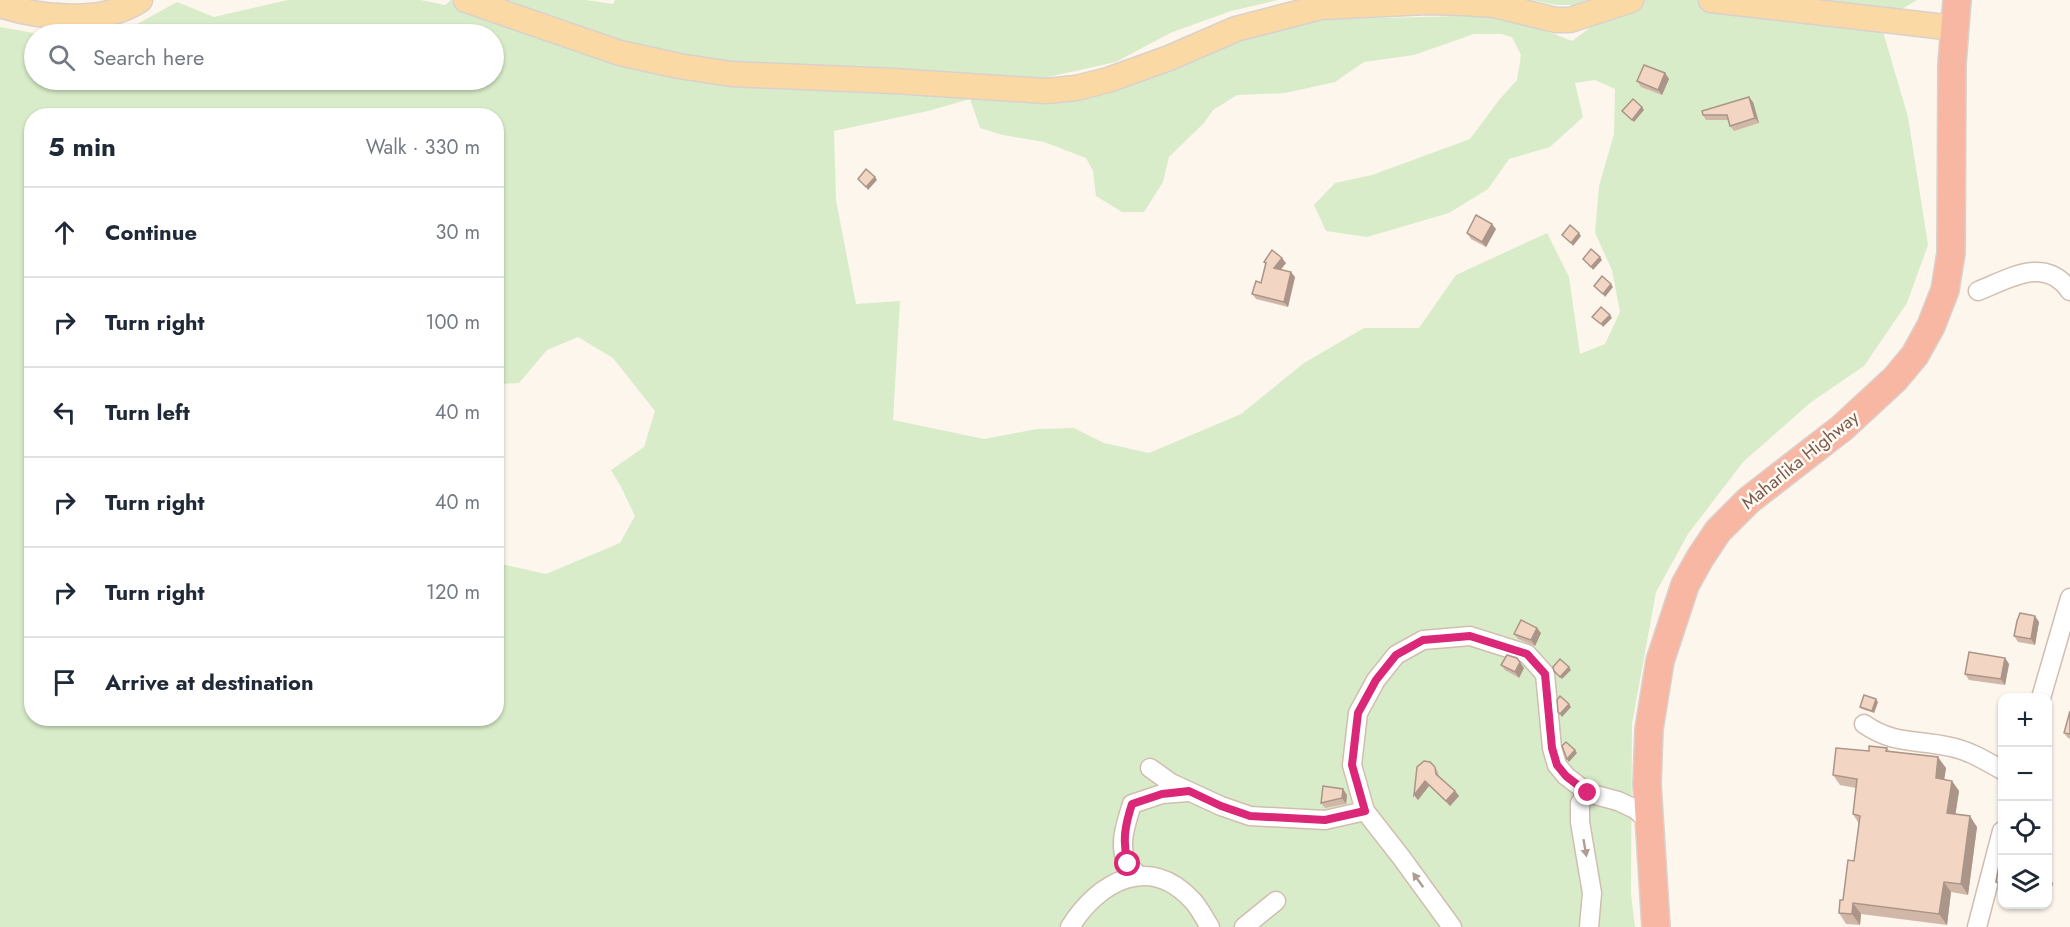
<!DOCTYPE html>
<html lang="en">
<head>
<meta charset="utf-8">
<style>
  body { margin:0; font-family:Jost,sans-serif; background:#f2f2f3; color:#1f2937 }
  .controls { position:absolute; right:18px; bottom:18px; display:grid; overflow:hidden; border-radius:12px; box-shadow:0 2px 4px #0004 }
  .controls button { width:54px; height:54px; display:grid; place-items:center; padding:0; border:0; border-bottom:2px solid #e0e1e3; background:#fff; color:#1f2937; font:30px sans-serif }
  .stop { position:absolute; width:18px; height:18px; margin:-14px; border:4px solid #db2777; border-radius:50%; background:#fff }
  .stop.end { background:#db2777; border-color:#fff; box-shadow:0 2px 6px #0008 }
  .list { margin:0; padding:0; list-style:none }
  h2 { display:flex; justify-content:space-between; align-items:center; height:78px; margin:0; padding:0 24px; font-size:26px }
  h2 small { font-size:20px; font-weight:400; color:#747a83 }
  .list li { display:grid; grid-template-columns:39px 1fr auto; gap:18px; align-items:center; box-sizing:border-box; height:90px; padding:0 24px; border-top:2px solid #e0e1e3 }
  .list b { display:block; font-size:22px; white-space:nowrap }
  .list em { font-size:20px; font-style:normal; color:#747a83 }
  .icon { flex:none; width:33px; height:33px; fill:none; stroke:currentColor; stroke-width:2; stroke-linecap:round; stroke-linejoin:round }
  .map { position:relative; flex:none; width:2070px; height:927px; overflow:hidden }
  .search { position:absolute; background:#fff; box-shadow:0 2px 4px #0004; left:24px; top:24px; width:480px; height:66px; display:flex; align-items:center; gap:15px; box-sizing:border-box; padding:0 21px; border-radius:33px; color:#747a83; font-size:22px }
  .panel { position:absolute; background:#fff; box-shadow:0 2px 4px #0004; left:24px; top:108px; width:480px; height:618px; border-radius:24px }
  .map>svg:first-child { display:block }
  .green { fill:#d8ecc9; fill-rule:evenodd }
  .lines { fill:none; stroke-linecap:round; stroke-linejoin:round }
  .minor-casing { stroke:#d1beb0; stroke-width:21 }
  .major-casing { stroke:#dad1cd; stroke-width:27 }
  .highway-casing { stroke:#dad1cd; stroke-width:30 }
  .minor { stroke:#fff; stroke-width:18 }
  .major { stroke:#fbd9a5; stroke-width:24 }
  .highway { stroke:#f7b7a3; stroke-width:27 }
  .wall { fill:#d1b7a8 }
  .shaded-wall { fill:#aa9588 }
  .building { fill:#f3d5c3; stroke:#aa9588; stroke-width:1.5 }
  .oneway { fill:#af9d94 }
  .route { stroke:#db2777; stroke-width:8 }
  .labels { text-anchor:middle; stroke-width:5; stroke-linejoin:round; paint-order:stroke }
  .street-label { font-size:18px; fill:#7a5c4d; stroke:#fffaf3 }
</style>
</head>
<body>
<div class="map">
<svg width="2070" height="927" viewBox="0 0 2070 927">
  <rect width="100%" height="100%" fill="#fdf6ec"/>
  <path class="green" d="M288 0H421L445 5 451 0H586L613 4 615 0H1278L1231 11 1170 33 1116 62 1039 79 1055 98 1317 17 1335 19 1506 15 1572 41 1591 27 1587 5H1557L1531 0H1917L1902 9 1877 11 1908 117 1928 245 1907 303 1864 366 1810 403 1743 462 1688 534 1656 592 1632 724 1631 894 1635 927H0V27L39 34H34V80H494V34H106L121 33 177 2 214 17ZM1474 34H1501L1512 37 1521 55 1517 80 1499 100 1470 139 1372 175 1335 183 1314 205 1326 231 1367 237 1449 213 1488 189 1509 159 1550 147 1583 117 1575 83 1595 80 1615 89 1614 134 1599 186 1595 233 1612 270 1620 312 1605 344 1580 354 1569 277 1547 233 1456 275 1419 328H1364L1304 363 1241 414 1149 453 1104 443 1074 428 1037 429 984 439 893 420 900 301 856 304 836 200 834 131 928 111 970 99 980 128 1003 135 1044 142 1086 158 1093 171 1096 196 1122 212H1144L1163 182 1169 157 1204 123 1213 110 1237 95 1285 93 1335 82 1364 62 1414 55ZM32 116H496V384L519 383 547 350 578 337 613 358 655 411 644 447 611 470 621 487 635 516 620 543 546 574 497 563 496 718H32Z"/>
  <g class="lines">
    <defs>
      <g id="minor">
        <path d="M1978 291C2009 279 2045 255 2070 291"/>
        <path d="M2041 698 2070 598"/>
        <path d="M1864 724C1894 745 1917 739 1951 747 1970 751 1986 761 2002 770"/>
        <path d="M1150 768 1171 783 1221 806 1250 816 1325 820 1365 811"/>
        <path d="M1588 793 1580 803V822L1592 893 1589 927"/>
        <path d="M1139 876C1136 872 1131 869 1129 865 1116 848 1127 821 1132 804L1162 794 1188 792"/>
        <path d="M1070 927C1098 882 1149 853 1192 900 1199 907 1204 918 1210 927"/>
        <path d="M1244 927 1276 901"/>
        <path d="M1452 927 1401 857 1365 811 1352 765 1358 713 1376 680 1396 655 1423 640 1470 636 1527 654 1545 674 1552 748 1557 765 1566 776 1588 793 1618 801 1635 809 1650 822"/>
        <path d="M1977 927 2002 831"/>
      </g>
      <g id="major">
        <path d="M466 0 620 53 679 66 731 74 894 81 1046 91 1076 88 1108 80 1169 58 1236 29 1321 7 1427 2 1464 3 1494 5 1556 20H1570L1631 0"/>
        <path d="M1711 0 1954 28"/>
        <path d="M0 5C40 18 103 25 140 0"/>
      </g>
      <path id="highway" d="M1656 927 1647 784 1649 729 1660 661 1685 585 1700 558 1718 531 1749 500 1842 428 1895 379 1915 355 1931 326 1945 290 1951 253 1952 64 1957 0"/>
    </defs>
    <use href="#minor" class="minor-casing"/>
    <use href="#major" class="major-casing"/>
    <use href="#highway" class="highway-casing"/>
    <use href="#minor" class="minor"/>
    <use href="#major" class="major"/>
    <use href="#highway" class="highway"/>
  </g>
  <g class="wall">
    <path d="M1665 73 1669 79 1662 95 1641 87 1637 81Z"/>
    <path d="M1753 102 1759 123 1734 131 1730 126 1728 120H1706L1703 115Z"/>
    <path d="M1496 229 1486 247 1471 239 1467 233Z"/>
    <path d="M1264 262 1286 263 1281 269 1295 277 1288 307 1256 299 1252 294 1261 283 1265 264Z"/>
    <path d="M2035 616 2039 622 2035 645 2018 642 2014 636Z"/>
    <path d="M1541 633 1535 646 1518 639 1514 634Z"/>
    <path d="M2005 658 2009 664 2005 685 1969 680 1965 674Z"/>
    <path d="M1501 665 1524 668 1519 678 1505 670Z"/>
    <path d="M1878 702 1874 713 1862 709 1860 707Z"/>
    <path d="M2070 711V739L2068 738 2064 733Z"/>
    <path d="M1887 748 1889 751 1946 768 1944 779 1952 781 1959 791 1955 815 1977 827 1968 895 1951 892 1947 925 1861 914 1860 925 1846 924 1839 913 1854 861 1859 824 1853 814 1856 788 1840 785 1833 775 1869 751Z"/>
    <path d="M1435 767 1438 772 1439 777 1455 791 1459 796 1450 806 1429 786 1418 800 1414 795Z"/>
    <path d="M1343 789 1347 795 1346 804 1325 808 1321 803Z"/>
    <path d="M2002 865V891L1996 882Z"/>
  </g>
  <g class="shaded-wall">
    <path d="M1665 73 1669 79 1662 95 1658 90Z"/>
    <path d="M1749 97 1753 102 1759 123 1755 118Z"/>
    <path d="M1642 107 1644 110 1634 122 1632 120Z"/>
    <path d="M875 177 877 180 868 190 866 187Z"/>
    <path d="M1492 224 1496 229 1486 247 1482 242Z"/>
    <path d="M1579 233 1581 236 1573 246 1571 243Z"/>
    <path d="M1600 257 1602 260 1593 270 1591 267Z"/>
    <path d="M1282 258 1286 263 1278 273 1274 268Z"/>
    <path d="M1291 272 1295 277 1288 307 1284 302Z"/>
    <path d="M1611 284 1613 287 1605 297 1603 294Z"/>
    <path d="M1610 315 1612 318 1603 327 1601 324Z"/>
    <path d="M2035 616 2039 622 2035 645 2031 639Z"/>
    <path d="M1537 628 1541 633 1535 646 1531 640Z"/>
    <path d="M2005 658 2009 664 2005 685 2001 679Z"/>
    <path d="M1520 662 1524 668 1519 678 1515 672Z"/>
    <path d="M1569 667 1571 670 1562 679 1560 677Z"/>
    <path d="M1876 699 1878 702 1874 713 1872 711Z"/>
    <path d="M1569 704 1571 707 1562 717 1560 714Z"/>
    <path d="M1575 750 1577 753 1569 762 1567 759Z"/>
    <path d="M1938 757 1946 768 1943 788 1936 778Z"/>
    <path d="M1425 781 1429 786 1418 800 1414 795Z"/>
    <path d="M1952 781 1959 791 1954 824 1947 813Z"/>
    <path d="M1343 789 1347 795 1346 804 1342 798Z"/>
    <path d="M1455 791 1459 796 1450 806 1446 801Z"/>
    <path d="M1970 816 1977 827 1968 895 1961 884Z"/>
    <path d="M2048 872 2051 876 2050 880 2053 883 2049 900 2048 897Z"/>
    <path d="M1944 882 1951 892 1947 925 1939 914Z"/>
    <path d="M1853 903 1861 914 1860 925 1852 914Z"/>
  </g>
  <g class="building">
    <path d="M1644 65 1665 73 1658 90 1637 81Z"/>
    <path d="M1749 97 1755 118 1730 126 1727 115H1703L1702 111Z"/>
    <path d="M1633 99 1642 107 1632 120 1622 111Z"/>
    <path d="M866 169 875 177 866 187 858 179Z"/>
    <path d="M1476 215 1492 224 1482 242 1467 233Z"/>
    <path d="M1570 225 1579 233 1571 243 1562 235Z"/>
    <path d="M1591 249 1600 257 1591 267 1583 259Z"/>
    <path d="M1272 250 1282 258 1274 268 1291 272 1284 302 1252 294 1256 281 1261 283 1266 263 1264 262Z"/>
    <path d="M1602 276 1611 284 1603 294 1594 286Z"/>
    <path d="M1601 307 1610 315 1601 324 1592 317Z"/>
    <path d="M2020 613 2035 616 2031 639 2014 636 2017 621Z"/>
    <path d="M1521 620 1537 628 1531 640 1514 634Z"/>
    <path d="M1969 652 2005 658 2001 679 1965 674Z"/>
    <path d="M1507 655 1517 658 1520 662 1515 672 1501 665Z"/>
    <path d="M1560 659 1569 667 1560 677 1554 671 1553 667Z"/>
    <path d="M1864 695 1876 699 1872 711 1860 707Z"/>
    <path d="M1560 696 1569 704 1560 714 1558 712 1557 700Z"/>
    <path d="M2070 711V734L2064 733Z"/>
    <path d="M1566 742 1575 750 1567 759 1562 746Z"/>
    <path d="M1869 746 1887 748 1886 751 1938 757 1936 778 1952 781 1947 813 1970 816 1961 884 1944 882 1939 914 1853 903 1852 914 1839 913 1840 900H1843L1848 860 1854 861 1860 816 1853 814 1857 779 1833 775 1836 748 1869 751Z"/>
    <path d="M1424 761 1430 762 1435 767 1436 774 1455 791 1446 801 1425 781 1414 795 1417 767Z"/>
    <path d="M1323 786 1343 789 1342 798 1321 803Z"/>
    <path d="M1999 865H2002V883L1996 882Z"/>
  </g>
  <defs><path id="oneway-solid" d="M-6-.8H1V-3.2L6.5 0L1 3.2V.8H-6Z" transform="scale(1.5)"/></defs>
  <g class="oneway">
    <use href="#oneway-solid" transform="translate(1585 848) rotate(80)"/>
    <use href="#oneway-solid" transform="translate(1418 880) rotate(-126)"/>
  </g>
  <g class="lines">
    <path class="route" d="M1128 864C1122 842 1125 825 1132 804L1162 794 1189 791 1221 806 1250 816 1325 820 1365 811 1352 765 1358 713 1376 680 1396 655 1423 640 1447 638 1470 636 1527 654 1545 674 1552 748 1557 765 1566 776 1588 793"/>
  </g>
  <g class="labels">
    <g class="street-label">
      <text transform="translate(1800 460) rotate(-39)" y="6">Maharlika Highway</text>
    </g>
  </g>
</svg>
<div class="controls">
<button>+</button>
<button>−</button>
<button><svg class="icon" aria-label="locate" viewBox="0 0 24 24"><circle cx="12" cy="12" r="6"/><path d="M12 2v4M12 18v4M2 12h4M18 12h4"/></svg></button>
<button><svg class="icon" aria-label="layers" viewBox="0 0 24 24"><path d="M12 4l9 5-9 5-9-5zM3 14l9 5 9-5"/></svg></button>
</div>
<div class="stop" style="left:1128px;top:864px"></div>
<div class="stop end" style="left:1588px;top:793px"></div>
<div class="search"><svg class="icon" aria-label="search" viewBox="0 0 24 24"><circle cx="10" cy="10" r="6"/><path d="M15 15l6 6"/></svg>Search here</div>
<section class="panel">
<h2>5 min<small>Walk · 330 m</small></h2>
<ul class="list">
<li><svg class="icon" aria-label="ahead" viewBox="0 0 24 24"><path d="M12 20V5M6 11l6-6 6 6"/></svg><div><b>Continue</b></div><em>30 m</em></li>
<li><svg class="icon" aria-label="right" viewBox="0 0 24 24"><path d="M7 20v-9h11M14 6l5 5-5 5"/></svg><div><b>Turn right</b></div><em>100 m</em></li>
<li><svg class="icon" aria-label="left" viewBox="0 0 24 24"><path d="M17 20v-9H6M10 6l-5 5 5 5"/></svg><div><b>Turn left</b></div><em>40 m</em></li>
<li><svg class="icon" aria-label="right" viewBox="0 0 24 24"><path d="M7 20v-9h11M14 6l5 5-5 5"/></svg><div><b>Turn right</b></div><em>40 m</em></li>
<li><svg class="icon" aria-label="right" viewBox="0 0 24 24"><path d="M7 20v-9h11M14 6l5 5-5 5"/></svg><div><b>Turn right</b></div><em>120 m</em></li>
<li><svg class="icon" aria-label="arrive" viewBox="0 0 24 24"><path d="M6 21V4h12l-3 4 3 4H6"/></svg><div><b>Arrive at destination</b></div></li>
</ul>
</section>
</div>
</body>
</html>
